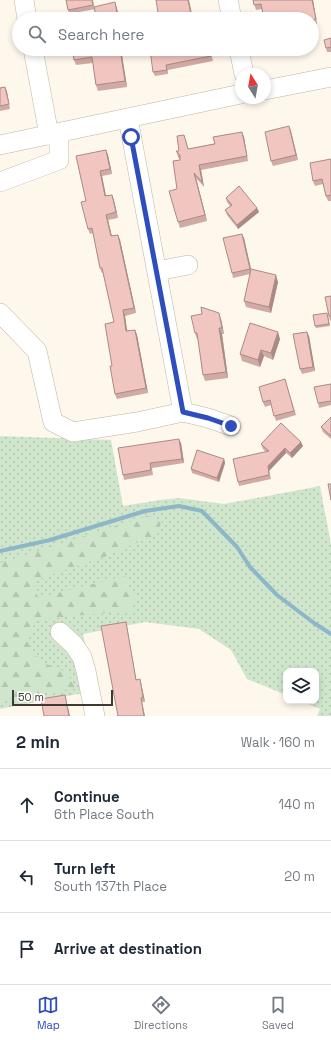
<!DOCTYPE html>
<html lang="en">
<head>
<meta charset="utf-8">
<style>
  body { margin:0; font-family:"Space Grotesk",sans-serif; background:#f6f6f7; color:#1f2937 }
  .controls { position:absolute; right:12px; bottom:12px; display:grid; overflow:hidden; border-radius:8px; box-shadow:0 2px 6px #0003 }
  .controls button { width:36px; height:36px; display:grid; place-items:center; padding:0; border:0; border-bottom:1px solid #e0e1e3; background:#fff; color:#1f2937; font:20px sans-serif }
  .compass { position:absolute; left:235px; top:68px; width:36px; height:36px; border-radius:50%; background:#fff; box-shadow:0 2px 6px #0003; rotate:349deg }
  .scale { position:absolute; left:12px; bottom:10px; width:101px; box-sizing:border-box; padding-left:4px; border:2px solid #3e3932; border-top:0; font-size:11px; line-height:14px; white-space:nowrap; color:#3e3932; -webkit-text-stroke:3px #fff; paint-order:stroke }
  .stop { position:absolute; width:12px; height:12px; margin:-9px; border:3px solid #2e4ebe; border-radius:50%; background:#fff }
  .stop.end { background:#2e4ebe; border-color:#fff; box-shadow:0 1px 4px #0008 }
  .list { margin:0; padding:0; list-style:none }
  h2 { display:flex; justify-content:space-between; align-items:center; height:52px; margin:0; padding:0 16px; font-size:17px }
  h2 small { font-size:13px; font-weight:400; color:#747a83 }
  .list li { display:grid; grid-template-columns:26px 1fr auto; gap:12px; align-items:center; box-sizing:border-box; height:72px; padding:0 16px; border-top:1px solid #e0e1e3 }
  .list b { display:block; font-size:15px; white-space:nowrap }
  .list p { margin:0; font-size:13px; white-space:nowrap; color:#747a83 }
  .list em { font-size:13px; font-style:normal; color:#747a83 }
  .icon { flex:none; width:22px; height:22px; fill:none; stroke:currentColor; stroke-width:2; stroke-linecap:round; stroke-linejoin:round }
  .map { position:relative; flex:none; width:331px; height:716px; overflow:hidden }
  .search { position:absolute; background:#fff; box-shadow:0 2px 6px #0003; left:12px; right:12px; top:12px; height:44px; display:flex; align-items:center; gap:10px; box-sizing:border-box; padding:0 14px; border-radius:22px; color:#747a83; font-size:15px }
  .sheet { height:268px; background:#fff }
  nav { display:flex; justify-content:space-around; align-items:center; box-sizing:border-box; height:56px; border-top:1px solid #e0e1e3; background:#fff; font-size:11px; color:#747a83 }
  nav a { display:grid; justify-items:center; gap:2px }
  nav .on { color:#2e4ebe }
  .map>svg:first-child { display:block }
  .grass { fill:url(#grass-dots) }
  .forest { fill:url(#forest-firs) }
  .lines { fill:none; stroke-linecap:round; stroke-linejoin:round }
  .stream { stroke:#8cb7c7; stroke-width:4 }
  .minor-casing { stroke:#c0b5a3; stroke-width:20 }
  .minor { stroke:#fff; stroke-width:19 }
  .wall { fill:#d0aaa5 }
  .shaded-wall { fill:#a98b86 }
  .building { fill:#f2c6c0; stroke:#a98b86 }
  .route { stroke:#2e4ebe; stroke-width:5 }
</style>
</head>
<body>
<div class="map">
<svg width="331" height="716" viewBox="0 0 331 716">
  <defs>
    <pattern id="grass-dots" width="8" height="8" patternUnits="userSpaceOnUse"><rect width="8" height="8" fill="#cfe6cd"/><path d="M2 2h.1M6 6h.1" fill="none" stroke="#b3c6b0" stroke-width="1.8" stroke-linecap="round"/></pattern>
    <pattern id="forest-firs" width="22" height="20" patternUnits="userSpaceOnUse"><rect width="22" height="20" fill="#cfe6cd"/><path d="M5 1l3.5 6h-7zM16 11l3.5 6h-7z" fill="#b3c6b0"/></pattern>
  </defs>
  <rect width="100%" height="100%" fill="#fef7ec"/>
  <path class="grass" d="M0 436 111 440 123 506 160 500 179 498 224 504 320 486 331 544V716H317L320 709 301 701H316V671H286V695L247 679 231 650 199 629 145 622 83 634 94 691 0 709Z"/>
  <path class="forest" d="M147 516 163 520 155 535 107 556 33 581 38 598 124 576 135 597 132 611 70 616 36 621 27 641 39 661 66 672 76 688 0 700V563Z"/>
  <g class="lines">
    <path class="stream" d="M0 551 50 540 145 511 179 506 202 511 237 547 250 567 277 595 314 623 331 634"/>
    <defs>
      <g id="minor">
        <path d="M24 0 27 19"/>
        <path d="M228 0 232 19"/>
        <path d="M33 49 49 135"/>
        <path d="M239 49 244 74"/>
        <path d="M265 90 331 77"/>
        <path d="M128 118 183 412"/>
        <path d="M0 145 241 94"/>
        <path d="M0 182 59 160V133"/>
        <path d="M157 271 188 265"/>
        <path d="M0 313 37 351 53 422 73 432 137 422 183 412 208 418 231 426"/>
        <path d="M60 632 74 645 82 657 86 671 95 716"/>
      </g>
    </defs>
    <use href="#minor" class="minor-casing"/>
    <use href="#minor" class="minor"/>
  </g>
  <g class="wall">
    <path d="M66 0H93L95 9 69 14Z"/>
    <path d="M253 0H313L317 24 312 25V19H264L262 9 256 10Z"/>
    <path d="M331 38V52H327L326 48Z"/>
    <path d="M121 49 127 87 98 91 96 85 93 63 76 65 74 60Z"/>
    <path d="M157 49H210L213 61 168 70V74L155 76 153 72Z"/>
    <path d="M5 87 7 92 10 109 0 111V88Z"/>
    <path d="M289 126 298 160 273 166 271 161Z"/>
    <path d="M244 137 248 161 201 170 204 187 196 178 207 221 180 228 178 222 177 189 180 160 178 157 176 151H179L186 140 188 149Z"/>
    <path d="M106 150 108 155 112 174 102 176 106 196 112 195 118 218 108 220 112 236 118 235 120 240 136 313 125 316 127 331 135 330 137 335 148 393 117 399 115 394 112 366 114 322 103 273H102L100 268 93 233 90 234 88 229 86 201Z"/>
    <path d="M331 159V201H328L326 196 323 184 315 186 313 181Z"/>
    <path d="M226 198 257 208 259 212 238 229 227 215 225 210 230 206 227 202Z"/>
    <path d="M244 238 251 271 278 282 271 313 246 307 244 301 250 274 233 278 232 273Z"/>
    <path d="M331 296V320L330 321 329 316Z"/>
    <path d="M328 315 330 326 316 328 315 326Z"/>
    <path d="M221 319 224 334H222L228 378 205 381 203 375 198 339H197L195 333Z"/>
    <path d="M309 336 315 371 302 374 300 369Z"/>
    <path d="M280 339 273 360 264 356 260 367 242 361 240 354Z"/>
    <path d="M285 379 296 415 276 421 271 405 265 407 263 402Z"/>
    <path d="M331 384V405L319 408 318 403Z"/>
    <path d="M331 417V439L323 432 321 427Z"/>
    <path d="M181 443 184 463 152 468 153 475 124 480 123 475Z"/>
    <path d="M261 444 303 446 292 458 286 453 269 471 271 479 239 486 238 482 266 452 263 449Z"/>
    <path d="M224 459 225 463 219 482 192 473 191 469Z"/>
    <path d="M126 622 127 627 136 680 141 683 145 702H142L118 716Z"/>
  </g>
  <g class="shaded-wall">
    <path d="M188 0H189L193 19H192Z"/>
    <path d="M312 0H313L317 24 316 19Z"/>
    <path d="M115 2 117 8 119 19H118Z"/>
    <path d="M120 49H121L127 87 125 81Z"/>
    <path d="M5 87 7 92 10 109 9 104Z"/>
    <path d="M289 126 291 131 298 160 296 155Z"/>
    <path d="M242 132 244 137 248 161 247 156Z"/>
    <path d="M106 150 108 155 112 174 110 169Z"/>
    <path d="M199 165 201 170 204 187 202 182Z"/>
    <path d="M100 171 102 176 107 201 105 196Z"/>
    <path d="M194 173 196 178 207 221 205 215Z"/>
    <path d="M112 195 114 200 118 218 116 212Z"/>
    <path d="M257 208 259 212 238 229 237 225Z"/>
    <path d="M106 215 108 220 113 242 111 236Z"/>
    <path d="M242 234 244 238 252 273 250 269Z"/>
    <path d="M118 235 120 240 136 313 134 308Z"/>
    <path d="M276 275 278 282 271 313 269 307Z"/>
    <path d="M123 310 125 316 128 336 126 331Z"/>
    <path d="M219 313 221 319 224 334 222 328Z"/>
    <path d="M219 328 222 334 228 378 226 372Z"/>
    <path d="M135 330 137 335 148 393 146 388Z"/>
    <path d="M278 332 280 339 273 360 271 353Z"/>
    <path d="M307 332 309 336 315 371 313 367Z"/>
    <path d="M261 350 264 356 260 367 258 360Z"/>
    <path d="M179 439 181 443 184 463 182 459Z"/>
    <path d="M301 442 303 446 292 458 290 453Z"/>
    <path d="M285 448 286 453 269 471 271 479 268 466Z"/>
    <path d="M224 459 225 463 219 482 217 478Z"/>
    <path d="M126 622 127 627 137 684 136 680Z"/>
    <path d="M140 679 141 683 145 702 143 697Z"/>
    <path d="M65 695 66 699 70 716H69Z"/>
    <path d="M141 698 142 702 145 716H144Z"/>
  </g>
  <g class="building">
    <path d="M66 0H92L93 5 68 10Z"/>
    <path d="M156 0H188L192 19H159Z"/>
    <path d="M253 0H312L316 19 312 20V19H267V18L264 19 261 4 254 5Z"/>
    <path d="M115 2 118 19H97L94 7Z"/>
    <path d="M331 38V47L326 48 324 40Z"/>
    <path d="M72 49H120L125 81 96 85 92 57 74 60Z"/>
    <path d="M157 49H210L211 56 166 65 167 70 153 72 150 50Z"/>
    <path d="M5 87 9 104 0 106V88Z"/>
    <path d="M289 126 296 155 271 161 265 132Z"/>
    <path d="M242 132 247 156 199 165 202 182 194 173 205 215 178 222 169 191 177 189 173 161 180 160V155L176 151H179L177 136 184 135 188 149 215 144 213 137Z"/>
    <path d="M106 150 110 169 100 171 105 196 112 195 116 212 106 215 111 236 118 235 134 308 123 310 126 331 135 330 146 388 115 394 110 366H112L105 324 114 322 102 268H100L92 228 88 229 81 202 86 201 76 156Z"/>
    <path d="M331 159V195L326 196 322 179 313 181 310 163Z"/>
    <path d="M239 186 257 208 237 225 225 210 232 205 226 198Z"/>
    <path d="M242 234 250 269 232 273 223 238Z"/>
    <path d="M251 269 276 275 269 307 244 301Z"/>
    <path d="M331 296V316H329L325 297Z"/>
    <path d="M201 307 219 313 222 328H219L226 372 203 375 197 333H195L191 316 202 314Z"/>
    <path d="M327 313 329 324 315 326 313 315Z"/>
    <path d="M250 323 278 332 271 353 261 350 258 360 240 354Z"/>
    <path d="M307 332 313 367 300 369 293 334Z"/>
    <path d="M285 379 294 411 274 416 270 400 263 402 259 387Z"/>
    <path d="M331 384V401L318 403 314 387Z"/>
    <path d="M331 417V436L321 427Z"/>
    <path d="M281 423 301 442 290 453 285 448 268 466 269 475 238 482 233 459 269 451 261 444Z"/>
    <path d="M179 439 182 459 150 463 151 470 123 475 118 448Z"/>
    <path d="M197 450 224 459 217 478 191 469Z"/>
    <path d="M328 484H331V500Z"/>
    <path d="M126 622 136 680 140 679 143 697 141 698 144 716H118L101 626Z"/>
    <path d="M65 695 69 716H44L41 699Z"/>
  </g>
  <g class="lines">
    <path class="route" d="M131 137 183 412 208 418 231 426"/>
  </g>
</svg>
<div class="controls">
<button><svg class="icon" aria-label="layers" viewBox="0 0 24 24"><path d="M12 4l9 5-9 5-9-5zM3 14l9 5 9-5"/></svg></button>
</div>
<svg class="compass" viewBox="-18 -18 36 36"><path d="M0-13l5 13h-10z" fill="#e53935"/><path d="M0 13l5-13h-10z" fill="#747a83"/></svg>
<div class="scale">50 m</div>
<div class="stop" style="left:131px;top:137px"></div>
<div class="stop end" style="left:231px;top:426px"></div>
<div class="search"><svg class="icon" aria-label="search" viewBox="0 0 24 24"><circle cx="10" cy="10" r="6"/><path d="M15 15l6 6"/></svg>Search here</div>
</div>
<section class="sheet">
<h2>2 min<small>Walk · 160 m</small></h2>
<ul class="list">
<li><svg class="icon" aria-label="ahead" viewBox="0 0 24 24"><path d="M12 20V5M6 11l6-6 6 6"/></svg><div><b>Continue</b><p>6th Place South</p></div><em>140 m</em></li>
<li><svg class="icon" aria-label="left" viewBox="0 0 24 24"><path d="M17 20v-9H6M10 6l-5 5 5 5"/></svg><div><b>Turn left</b><p>South 137th Place</p></div><em>20 m</em></li>
<li><svg class="icon" aria-label="arrive" viewBox="0 0 24 24"><path d="M6 21V4h12l-3 4 3 4H6"/></svg><div><b>Arrive at destination</b></div></li>
</ul>
</section>
<nav>
<a class="on"><svg class="icon" aria-label="map" viewBox="0 0 24 24"><path d="M3 6l6-2 6 2 6-2v14l-6 2-6-2-6 2zM9 4v14M15 6v14"/></svg>Map</a>
<a><svg class="icon" aria-label="directions" viewBox="0 0 24 24"><path d="M12 3l9 9-9 9-9-9zM9 14v-3h6M13 9l2 2-2 2"/></svg>Directions</a>
<a><svg class="icon" aria-label="saved" viewBox="0 0 24 24"><path d="M7 4h10v16l-5-4-5 4z"/></svg>Saved</a>
</nav>
</body>
</html>
